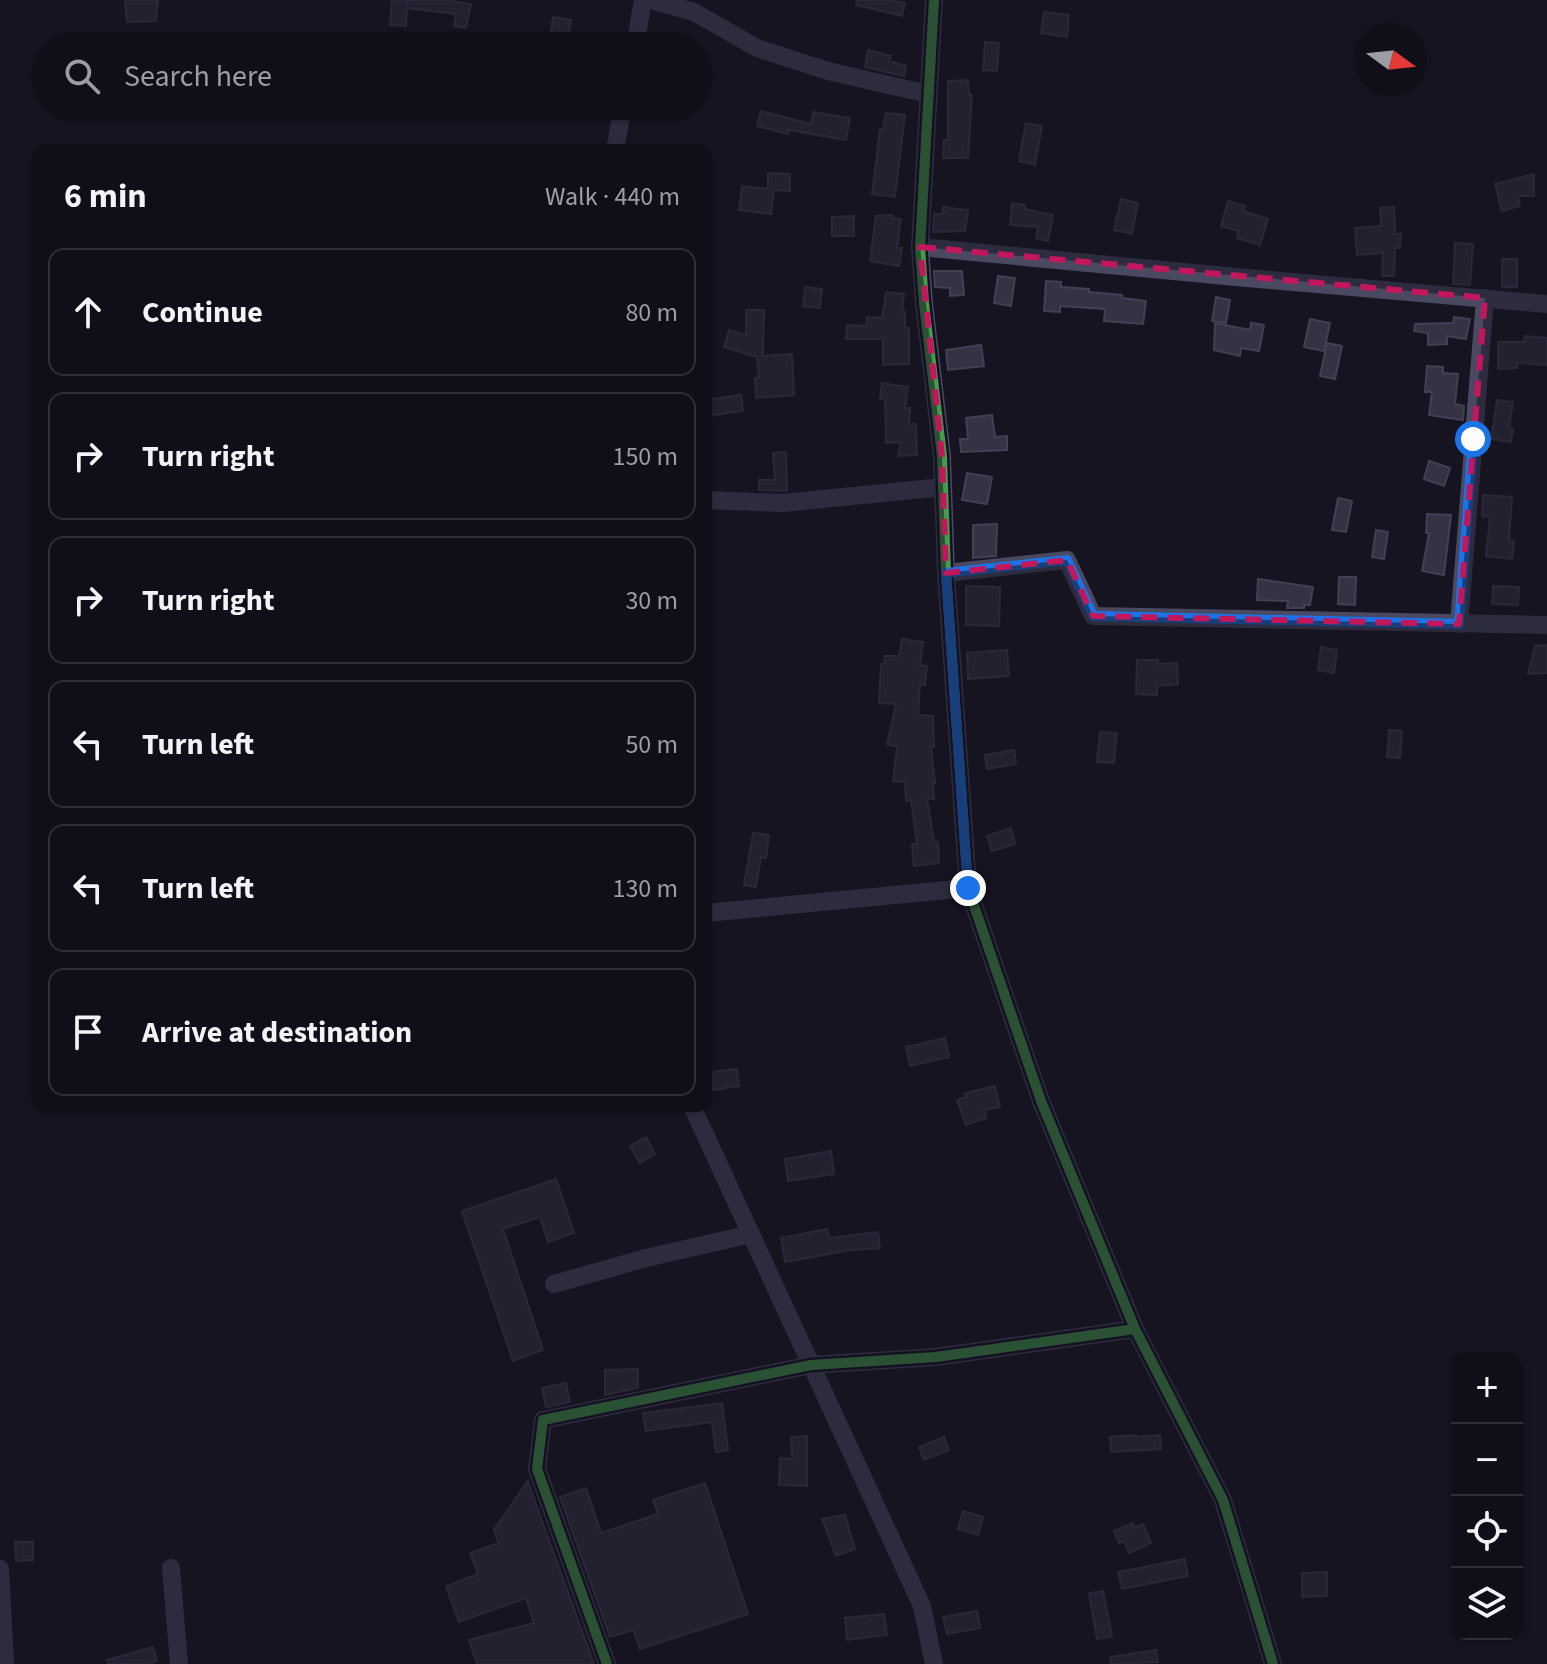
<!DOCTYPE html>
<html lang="en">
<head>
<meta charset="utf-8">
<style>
  body { margin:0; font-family:"Source Sans 3",sans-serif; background:#1e1d26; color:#f1f3f6 }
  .controls { position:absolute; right:24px; bottom:24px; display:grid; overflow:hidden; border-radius:16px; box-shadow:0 2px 6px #0004 }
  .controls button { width:72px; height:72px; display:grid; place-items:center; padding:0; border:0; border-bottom:2px solid #302f38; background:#100f19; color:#f1f3f6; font:40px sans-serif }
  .compass { position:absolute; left:1355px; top:24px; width:72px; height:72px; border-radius:50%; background:#100f19; box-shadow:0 2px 6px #0004; rotate:105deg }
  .stop { position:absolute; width:24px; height:24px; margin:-18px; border:6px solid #1a73e8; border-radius:50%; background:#fff }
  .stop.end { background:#1a73e8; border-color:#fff; box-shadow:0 2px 8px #0008 }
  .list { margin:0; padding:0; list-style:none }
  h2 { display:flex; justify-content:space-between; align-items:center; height:104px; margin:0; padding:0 32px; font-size:34px }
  h2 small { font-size:26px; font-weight:400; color:#9c9ca2 }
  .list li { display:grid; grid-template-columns:52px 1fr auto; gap:24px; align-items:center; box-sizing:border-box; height:128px; margin:0 16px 16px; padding:0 16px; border:2px solid #302f38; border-radius:16px }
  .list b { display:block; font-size:30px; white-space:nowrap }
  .list em { font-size:26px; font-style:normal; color:#9c9ca2 }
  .icon { flex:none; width:44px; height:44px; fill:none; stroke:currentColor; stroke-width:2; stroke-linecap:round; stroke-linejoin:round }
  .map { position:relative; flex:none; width:1547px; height:1664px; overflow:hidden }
  .search { position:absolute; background:#100f19; box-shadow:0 2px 6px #0004; left:32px; top:32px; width:680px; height:88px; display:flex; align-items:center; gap:20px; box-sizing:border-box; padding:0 28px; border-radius:44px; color:#9c9ca2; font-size:30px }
  .panel { position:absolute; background:#100f19; box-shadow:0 2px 6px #0004; left:32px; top:144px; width:680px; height:968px; border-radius:16px }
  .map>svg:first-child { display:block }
  .building { fill:#343243; stroke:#433f54; stroke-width:2 }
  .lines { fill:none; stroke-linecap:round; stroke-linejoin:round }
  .minor { stroke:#4a4962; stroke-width:18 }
  .cycleway-casing { stroke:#130f26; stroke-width:15 }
  .cycleway { stroke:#469c4c; stroke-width:10 }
  .route { stroke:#1a73e8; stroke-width:10 }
  .marked { fill:none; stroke:#c2185b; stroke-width:6; stroke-dasharray:16 10; stroke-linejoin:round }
</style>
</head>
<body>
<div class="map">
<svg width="1547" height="1664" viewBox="0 0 1547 1664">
  <rect width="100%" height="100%" fill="#161421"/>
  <g class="building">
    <path d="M125 0H158L156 21 127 22Z"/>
    <path d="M392 0H407L406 26 390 25Z"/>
    <path d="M407 0H446L471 4 466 28 454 26 456 14 407 8Z"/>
    <path d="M857 0H890L905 3 902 16 856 5Z"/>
    <path d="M1044 12 1069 15 1067 37 1041 33Z"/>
    <path d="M553 17 571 20 567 46H549Z"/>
    <path d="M985 42 999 43 997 71 983 70Z"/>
    <path d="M868 50 891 56 889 61 906 66 904 76 865 67Z"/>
    <path d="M968 80 969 95H972L968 158H943L944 140H948V81Z"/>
    <path d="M761 111 811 124 813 112 850 118 846 140 789 130 788 134 757 126Z"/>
    <path d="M886 113 905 115 895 197 872 194 880 129 883 130Z"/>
    <path d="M1026 123 1042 126 1035 165 1019 161Z"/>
    <path d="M768 173 790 174V191L774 190 771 214 739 210 742 186 768 189Z"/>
    <path d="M1534 174V196H1518L1520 206 1502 211 1495 184Z"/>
    <path d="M1121 199 1138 203 1132 234 1114 230Z"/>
    <path d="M1228 201 1245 206 1243 211 1268 219 1260 245 1237 238 1239 231 1221 226Z"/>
    <path d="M1012 203 1025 205V209L1053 215 1048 241 1036 238 1038 227 1010 225Z"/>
    <path d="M943 207 968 210 965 231 933 232 934 214H943Z"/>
    <path d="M1394 207 1395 234H1401L1400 248H1395L1394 276H1382L1383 253 1357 255 1355 228 1381 226 1380 208Z"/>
    <path d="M892 215V218L901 219 897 248H902L899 266 870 261 876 216Z"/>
    <path d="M854 216V236H832V217Z"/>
    <path d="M1455 243 1473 244 1470 285 1453 284Z"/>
    <rect x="1502" y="259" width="15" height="28"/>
    <path d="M934 271H962L964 295 950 296V288L935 287Z"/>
    <path d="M998 276 1015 278 1011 306 994 303Z"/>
    <path d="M1046 281 1061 282V287L1089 289V292L1122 295V298L1146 301 1143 324 1104 321 1105 309 1060 306V312L1044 311Z"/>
    <path d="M805 287 822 289 820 308 803 306Z"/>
    <path d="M886 292 904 294 902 312H905V328H909V364L883 365V339H846L847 325 866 326 867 317 882 318Z"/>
    <path d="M1216 297 1230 300 1226 323 1212 321Z"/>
    <path d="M746 310H764L763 356 792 354 794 395 756 398 755 378H759L757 357 724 347 729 330 746 335Z"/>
    <path d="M1454 317 1470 319 1466 339 1447 336V344L1428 345V333L1414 331 1415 324 1453 323Z"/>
    <path d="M1310 319 1330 323 1324 351 1304 347Z"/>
    <path d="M1215 323 1250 330 1251 323 1264 325 1259 351 1241 348 1240 356 1214 350Z"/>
    <path d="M1525 336 1547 338V365L1517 363V368L1498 369V342H1524Z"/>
    <path d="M1327 343 1342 346 1335 379 1320 376Z"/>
    <path d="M981 345 984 366 948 370 946 350Z"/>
    <path d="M1427 366 1443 367V373L1458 374 1455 404 1464 406 1463 420 1429 415 1432 392H1425Z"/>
    <path d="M882 383 908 387 905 408H910L909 424H916L917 455 898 456 901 442 886 443 885 400 880 399Z"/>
    <path d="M741 395 743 411 706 416V400Z"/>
    <path d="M1497 400 1513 402 1509 428 1513 429 1511 442 1491 439Z"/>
    <path d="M992 415 995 437 1007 436V450L961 452 960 439H968L966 418Z"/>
    <path d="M786 452 787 491 759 490V480H775L773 453Z"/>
    <path d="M1429 461 1450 468 1444 486 1424 479Z"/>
    <path d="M967 473 992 477 987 504 962 500Z"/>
    <path d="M1483 495 1512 497 1509 540 1514 541 1512 559 1486 556 1490 517 1482 516Z"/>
    <path d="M1338 498 1352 501 1346 532 1332 530Z"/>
    <path d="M1427 514 1451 515 1444 575 1422 571 1429 533H1426Z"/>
    <path d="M997 524 996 556 973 558V525Z"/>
    <path d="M1376 530 1388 532 1384 559 1372 557Z"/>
    <path d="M1339 577H1356L1355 605 1338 604Z"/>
    <path d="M1258 579 1313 587 1310 605H1304V608H1287L1288 601 1257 600Z"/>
    <path d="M966 586 1000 587 999 626 966 625Z"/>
    <path d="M1493 586 1519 587 1518 605 1492 604Z"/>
    <path d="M902 639 923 642 920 665 927 666 925 685H920L918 715 933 716 934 747H931L935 783H933L934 799H927L934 842H938L939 863 914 866 912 844H917L911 800 906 801 905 782 893 781 897 747 887 744 896 704 879 703 881 664H884L885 656H899Z"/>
    <path d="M1547 645V673L1528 674 1535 646Z"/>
    <path d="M1321 647 1337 650 1334 673 1318 670Z"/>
    <path d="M1007 650 1009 676 968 679 967 653Z"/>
    <path d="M1137 660H1158V664L1177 663 1178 684 1157 686V695L1136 694Z"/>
    <path d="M1389 730 1402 731 1400 758 1387 757Z"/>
    <path d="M1100 732 1117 733 1114 763 1097 762Z"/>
    <path d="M1014 750 1016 764 987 769 985 755Z"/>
    <path d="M1011 828 1015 844 992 851 987 836Z"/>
    <path d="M753 833 769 835 766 858 761 857 756 887 744 885Z"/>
    <path d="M945 1038 949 1057 910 1066 906 1047Z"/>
    <path d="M737 1069 739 1086 713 1090 711 1072Z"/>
    <path d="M995 1086 1000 1107 984 1110 987 1118 966 1125 957 1100 966 1097 965 1093Z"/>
    <path d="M646 1137 655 1154 640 1163 630 1146Z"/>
    <path d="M831 1151 834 1174 788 1181 785 1159Z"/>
    <path d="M556 1179 574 1233 548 1242 540 1217 503 1229 543 1350 513 1361 462 1211Z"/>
    <path d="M827 1229 829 1238 878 1232 880 1248 851 1250 785 1262 781 1238Z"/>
    <path d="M638 1369V1388L605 1395V1370Z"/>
    <path d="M566 1383 570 1402 546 1407 542 1388Z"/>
    <path d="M722 1403 728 1450 716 1452 712 1422 646 1431 643 1413Z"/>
    <path d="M1136 1435V1437L1160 1435 1161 1449 1111 1452 1110 1437Z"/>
    <path d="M807 1436V1486L779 1485 780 1458 792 1459 791 1437Z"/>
    <path d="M944 1437 949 1450 924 1460 919 1447Z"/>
    <path d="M528 1481 536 1504 594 1664H477L469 1640 534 1623 526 1598 459 1622 446 1586 478 1574 470 1553 499 1543 494 1530Z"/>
    <path d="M705 1483 748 1614 640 1649 633 1630 610 1637 560 1497 586 1488 601 1533 658 1514 653 1500Z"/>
    <path d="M963 1511 983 1517 978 1535 958 1529Z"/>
    <path d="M845 1515 855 1549 836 1556 822 1519Z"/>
    <path d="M1133 1523 1135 1528 1143 1524 1151 1543 1129 1553 1124 1541 1119 1543 1114 1531Z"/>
    <path d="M15 1542H33V1560L16 1561Z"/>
    <path d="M1185 1559 1188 1576 1122 1589 1118 1572Z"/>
    <path d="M1327 1572V1596L1302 1597V1573Z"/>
    <path d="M1103 1591 1112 1636 1097 1639 1089 1593Z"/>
    <path d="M977 1611 980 1628 947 1634 943 1617Z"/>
    <path d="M884 1614 887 1635 847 1640 845 1618Z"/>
    <path d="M153 1647 157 1661 146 1664H108L107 1660Z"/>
    <path d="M1156 1650 1158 1662 1111 1664 1110 1657Z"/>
  </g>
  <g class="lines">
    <g class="minor">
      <path d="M651 0 694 12 757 48 828 71 928 94"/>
      <path d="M934 0 920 247 924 303 942 456 946 573 968 888 1041 1101 1135 1329 1223 1500 1273 1664"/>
      <path d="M635 46 643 0"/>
      <path d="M615 150 623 106"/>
      <path d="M920 247 1258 279 1547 304"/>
      <path d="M706 500 783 503 943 487"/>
      <path d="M946 573 1067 560 1093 616 1547 625"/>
      <path d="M1459 624 1485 298"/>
      <path d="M706 913 968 888"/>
      <path d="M692 1106 922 1606 934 1664"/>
      <path d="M554 1284 646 1258 751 1234"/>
      <path d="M171 1568 179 1664"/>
      <path d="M0 1569 5 1664"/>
      <path d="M607 1664 537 1469 543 1420 811 1365 936 1357 1135 1329"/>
    </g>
    <defs>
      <g id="cycleway">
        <path d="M934 0 920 247 924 303 942 456 946 573 968 888 1041 1101 1135 1329 1223 1500 1273 1664"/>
        <path d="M607 1664 537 1469 543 1420 811 1365 936 1357 1135 1329"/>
      </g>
    </defs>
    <use href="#cycleway" class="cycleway-casing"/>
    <use href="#cycleway" class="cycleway"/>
  </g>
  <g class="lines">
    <path class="route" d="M968 888 946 573 1067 560 1093 616 1459 624 1473 439"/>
  </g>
  <path d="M0 0H1547V1664H0ZM920 247 1485 298 1459 624 1093 616 1067 560 946 573 942 456Z" fill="#161421" fill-opacity=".55" fill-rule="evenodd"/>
  <path class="marked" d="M920 247 1485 298 1459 624 1093 616 1067 560 946 573 942 456Z"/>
</svg>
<div class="controls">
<button>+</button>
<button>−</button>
<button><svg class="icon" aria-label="locate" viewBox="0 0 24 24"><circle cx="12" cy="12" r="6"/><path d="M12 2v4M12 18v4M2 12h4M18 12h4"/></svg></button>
<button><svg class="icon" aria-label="layers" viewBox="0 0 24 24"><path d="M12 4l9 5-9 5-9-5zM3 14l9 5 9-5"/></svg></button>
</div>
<svg class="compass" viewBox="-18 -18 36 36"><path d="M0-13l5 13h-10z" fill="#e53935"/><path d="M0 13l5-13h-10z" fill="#9c9ca2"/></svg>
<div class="stop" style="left:1473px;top:439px"></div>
<div class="stop end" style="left:968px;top:888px"></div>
<div class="search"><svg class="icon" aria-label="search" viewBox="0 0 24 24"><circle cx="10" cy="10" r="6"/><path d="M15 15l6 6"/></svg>Search here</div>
<section class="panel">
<h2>6 min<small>Walk · 440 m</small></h2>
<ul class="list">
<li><svg class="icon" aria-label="ahead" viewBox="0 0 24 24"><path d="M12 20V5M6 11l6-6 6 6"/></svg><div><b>Continue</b></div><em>80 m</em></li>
<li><svg class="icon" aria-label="right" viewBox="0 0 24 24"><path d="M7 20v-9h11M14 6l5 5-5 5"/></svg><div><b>Turn right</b></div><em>150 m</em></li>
<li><svg class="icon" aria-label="right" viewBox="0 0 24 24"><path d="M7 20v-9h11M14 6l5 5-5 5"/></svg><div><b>Turn right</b></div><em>30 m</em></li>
<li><svg class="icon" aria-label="left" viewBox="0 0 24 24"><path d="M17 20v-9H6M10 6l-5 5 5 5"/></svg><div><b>Turn left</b></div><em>50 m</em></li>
<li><svg class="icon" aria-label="left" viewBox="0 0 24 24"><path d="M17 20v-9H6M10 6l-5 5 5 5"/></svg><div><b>Turn left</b></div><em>130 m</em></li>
<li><svg class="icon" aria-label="arrive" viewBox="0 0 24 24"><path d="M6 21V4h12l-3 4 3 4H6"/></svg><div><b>Arrive at destination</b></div></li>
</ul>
</section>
</div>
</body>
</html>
